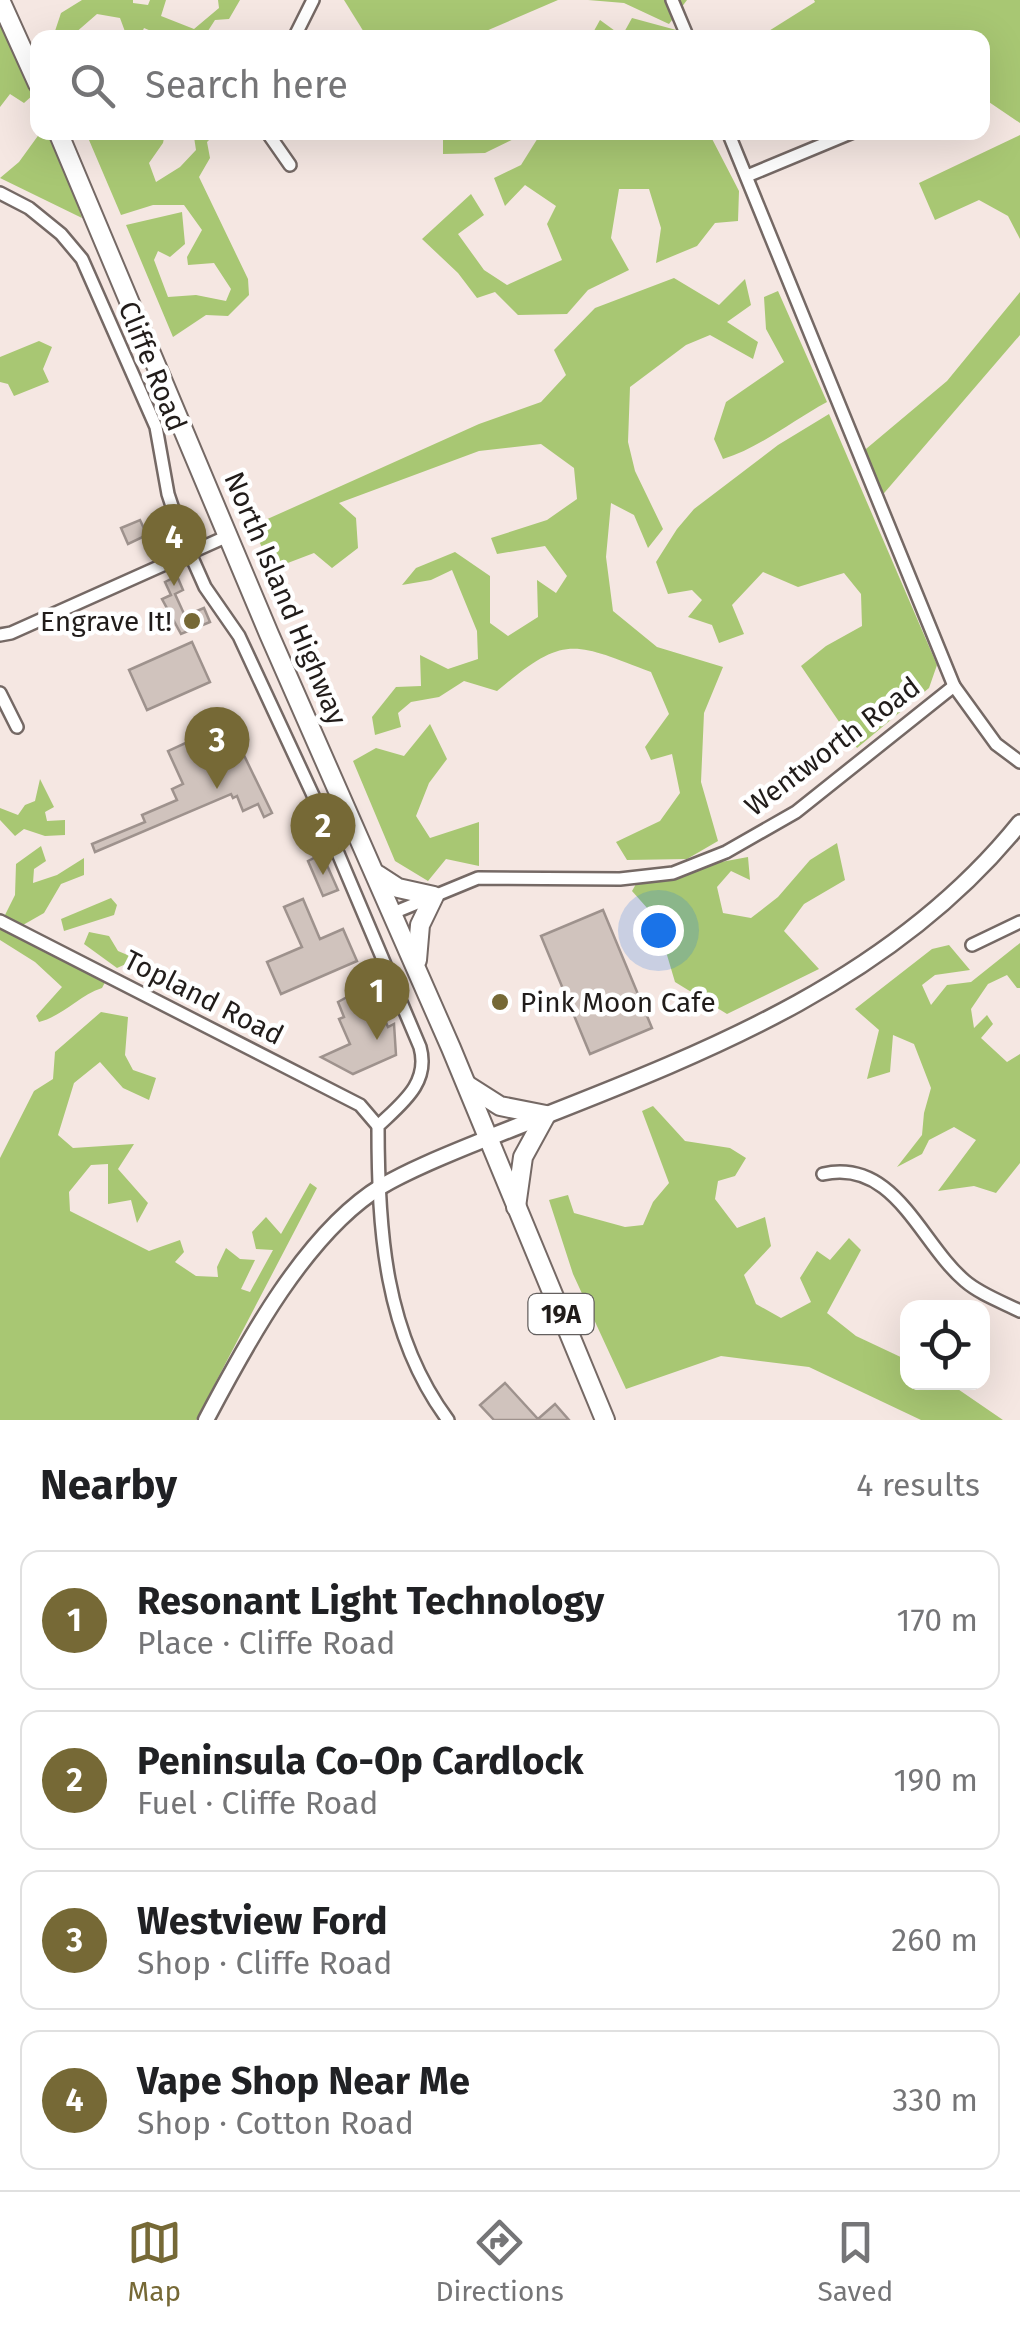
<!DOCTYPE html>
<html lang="en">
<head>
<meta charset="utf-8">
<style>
  body { margin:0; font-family:"Fira Sans",sans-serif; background:#f6f6f6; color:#202124 }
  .controls { position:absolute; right:30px; bottom:30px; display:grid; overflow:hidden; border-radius:20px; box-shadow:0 10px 40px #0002 }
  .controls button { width:90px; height:90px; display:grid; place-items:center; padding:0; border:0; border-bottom:2px solid #e0e0e0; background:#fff; color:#202124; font:50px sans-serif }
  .you { position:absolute; left:658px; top:930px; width:35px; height:35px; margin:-25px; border:8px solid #fff; border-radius:50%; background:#1a73e8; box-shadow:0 0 0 15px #1a73e833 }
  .badge { display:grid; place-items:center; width:65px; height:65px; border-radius:50%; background:#766936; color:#fff; font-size:32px; font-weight:700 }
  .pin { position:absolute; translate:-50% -82px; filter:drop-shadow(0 2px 5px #0008) }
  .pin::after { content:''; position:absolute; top:52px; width:35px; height:30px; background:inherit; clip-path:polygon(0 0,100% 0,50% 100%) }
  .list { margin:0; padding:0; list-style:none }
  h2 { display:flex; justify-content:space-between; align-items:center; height:130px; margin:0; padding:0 40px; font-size:42px }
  h2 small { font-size:32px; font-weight:400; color:#757577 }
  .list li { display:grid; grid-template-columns:65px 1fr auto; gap:30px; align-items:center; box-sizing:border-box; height:140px; margin:0 20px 20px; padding:0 20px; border:2px solid #e0e0e0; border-radius:20px }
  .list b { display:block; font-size:38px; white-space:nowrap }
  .list p { margin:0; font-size:32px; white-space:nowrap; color:#757577 }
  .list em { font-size:32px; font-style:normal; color:#757577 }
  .icon { flex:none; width:55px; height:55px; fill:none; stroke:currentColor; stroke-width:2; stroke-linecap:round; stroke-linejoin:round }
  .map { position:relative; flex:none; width:1020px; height:1420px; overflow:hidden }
  .search { position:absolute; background:#fff; box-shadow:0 10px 40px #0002; left:30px; right:30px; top:30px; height:110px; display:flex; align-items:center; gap:25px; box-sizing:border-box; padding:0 35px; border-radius:20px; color:#757577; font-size:38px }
  .sheet { height:770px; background:#fff }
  nav { display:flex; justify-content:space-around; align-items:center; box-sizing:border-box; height:140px; border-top:2px solid #e0e0e0; background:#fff; font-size:28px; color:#757577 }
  nav a { display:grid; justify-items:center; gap:5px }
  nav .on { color:#766936 }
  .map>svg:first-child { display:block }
  .green { fill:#a8c773 }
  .building { fill:#d0c3bd; stroke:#9e928d; stroke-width:2.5 }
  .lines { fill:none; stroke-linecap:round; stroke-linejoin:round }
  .minor-casing { stroke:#756965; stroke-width:16 }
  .tertiary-casing { stroke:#756965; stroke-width:19 }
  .secondary-casing { stroke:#756965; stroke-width:20 }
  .primary-casing { stroke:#756965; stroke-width:22 }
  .minor { stroke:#fff; stroke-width:11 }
  .tertiary { stroke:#fff; stroke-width:14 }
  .secondary { stroke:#fff; stroke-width:15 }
  .primary { stroke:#fff; stroke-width:18 }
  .poi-dot { fill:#766936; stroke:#fff; stroke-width:4 }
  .labels { text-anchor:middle; stroke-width:9; stroke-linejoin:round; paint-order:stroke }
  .shield { fill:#fff; stroke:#64605f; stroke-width:2.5 }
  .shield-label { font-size:25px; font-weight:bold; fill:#211c1a }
  .street-label { font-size:28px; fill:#211c1a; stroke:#fff }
  .poi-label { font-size:28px; fill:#211c1a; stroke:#fff; text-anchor:end }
</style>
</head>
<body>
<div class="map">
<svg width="1020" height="1420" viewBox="0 0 1020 1420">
  <rect width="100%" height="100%" fill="#f5e7e2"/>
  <g class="green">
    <path d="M82 0H133V3L148 5 150 0H166L161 16 194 29 219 8 218 0H240L229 19 215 20 204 37H165L144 28 140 37H127L120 18 97 14 74 34 91 37H53L61 13Z"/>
    <path d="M344 0H558L472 37H367Z"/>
    <path d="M588 0H687L669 24 624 3Z"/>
    <path d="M814 0H1020V123L983 98 982 38 889 37 878 30 863 37H759L815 2Z"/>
    <path d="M632 18 680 31 682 37 590 38 600 20 622 36Z"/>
    <path d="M0 21 33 95 24 103 10 94 0 107Z"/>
    <path d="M40 133H46L63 163 82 218 0 178 19 162Z"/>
    <path d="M86 133H165L163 143 149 163 156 182 180 167 196 150 194 137 199 133H216L207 142 210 158 199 177 248 279 249 295 228 316 206 315 173 337 126 225 182 212 185 244 170 257 158 251 154 260 168 297 196 295 226 301 231 289 214 263 188 265 187 257 202 230 184 205H153L121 215Z"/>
    <path d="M460 133V132L526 133 485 153 443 154V139Z"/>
    <path d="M541 133H709L739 191 738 221 715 223 697 246 656 263 661 228 649 189H619L611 238 629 270 588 290 567 314 518 315 495 292 477 298 458 273 422 239 471 194 484 215 458 234 484 270 507 285 562 260 547 224 556 206 525 185 505 206 494 178 521 165Z"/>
    <path d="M1020 135V239L1008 216 979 200 935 220 919 183Z"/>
    <path d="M674 278 719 305 745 279 751 305 727 322 758 342 753 359 710 335 686 345 630 387 628 442 635 471 663 529 648 548 634 515 611 503 606 557 613 611 657 647 723 667 704 713 701 782 718 841 687 859 627 860 616 842 660 821 680 793 672 754 651 760 645 747 669 714 651 672C572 642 565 634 497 691L464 681 439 697 411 702 398 713 401 727 375 735 372 717 396 687 421 686 420 655 448 669 478 659 477 631 452 570 431 580 402 585 416 568 455 552 490 576V623L508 636 538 617 537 580 556 593 567 576 545 546 497 554 491 538 547 520 577 499 574 468 541 444 479 451 339 503 356 518 358 548 332 568 314 553 272 569 252 526 479 424 541 402 566 375 554 350 595 308Z"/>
    <path d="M778 291 827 402C792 421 759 448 723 459L714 439 726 402 784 362 766 329 764 297Z"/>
    <path d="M1020 292V335L879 499 860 454 947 381Z"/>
    <path d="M39 341 52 347 43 369 49 382 14 396 8 384 0 382V357Z"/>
    <path d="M829 414 937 665 929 688 857 748 801 666 826 646 862 626 861 594 844 573 798 587 763 572 732 605 744 634 719 643 712 625 688 617 702 600 692 590 668 594 656 562 677 529 694 509 778 445Z"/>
    <path d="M430 724 447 759 429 783 416 816 430 838 479 822V866L446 859 428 881 395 861 353 761 376 748 404 756Z"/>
    <path d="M40 779 54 807 45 812 47 821 65 820V835L45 836 24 829 15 836 0 820V808L18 815 25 805 35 801Z"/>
    <path d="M837 843 845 880 804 904 784 931 819 969 727 1014 675 982 656 918 632 891 640 877 748 857 750 880 731 871 717 887 723 913 751 918 778 897 810 860Z"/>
    <path d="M41 846 46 861 34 869 33 883 57 875 84 858V875L61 884 44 913 23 925 110 973 102 988C78 996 63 1016 39 1022L36 1016 62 987 35 962 0 940V925L15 895 16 864Z"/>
    <path d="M111 898 117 905 114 915 64 931 61 919Z"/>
    <path d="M89 932 109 936 118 951 137 959 117 968 84 944Z"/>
    <path d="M1020 943V988H1017L1007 975 988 984 971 1009 974 1028 987 1015 993 1024 981 1038 1007 1062 1020 1054V1163L996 1193 974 1186 938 1191 976 1140 954 1127 929 1140 922 1154 897 1167 922 1135 924 1113 931 1088 914 1044 893 1035 890 1072 867 1079 879 1030 855 1009 932 949 949 945 970 970 935 975 922 985 931 1005 947 985 971 982Z"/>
    <path d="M101 1012 128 1017 125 1055 133 1070 156 1078 149 1100 123 1088 100 1062 74 1083 58 1135 73 1148 134 1144 118 1169 148 1203 137 1223 131 1200 108 1204V1164L91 1165 69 1192 70 1211 149 1251 180 1240 184 1252 175 1262 196 1276 218 1277 217 1267 226 1248 240 1259 255 1260 241 1289 250 1292 273 1250 256 1249 252 1232 266 1217 281 1234 310 1183 317 1188 196 1420H0V1158L34 1091 53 1079 55 1052Z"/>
    <path d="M653 1106 685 1141 730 1148 746 1158 735 1176 718 1181 715 1199 737 1228 765 1217 771 1246 744 1275 756 1304 781 1318 811 1302 800 1278 817 1251 830 1260 849 1238 861 1250 827 1313 856 1336 907 1360 908 1382 949 1383 1003 1420H921L809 1367 721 1356 626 1389 573 1274 549 1200 568 1195 574 1213 625 1227 643 1225 653 1202 669 1183 642 1111Z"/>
  </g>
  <g class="building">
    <path d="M140 520 147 535 128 544 121 528Z"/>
    <path d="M177 576 183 590 175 594 185 616 204 608 210 622 181 634 162 599 171 595 165 582Z"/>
    <path d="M192 642 210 682 147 710 129 670Z"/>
    <path d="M218 728 227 748 238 743 272 813 264 817 258 804 243 811 237 796 233 798 231 794 95 852 92 844 145 822 142 815 177 800 172 789 183 784 168 751Z"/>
    <path d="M322 854 338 890 323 896 308 861Z"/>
    <path d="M303 899 320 939 343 929 357 961 281 994 267 962 302 947 284 907Z"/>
    <path d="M603 910 652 1028 590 1054 541 936Z"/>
    <path d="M369 985 388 1027 394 1024 396 1055 353 1074 321 1057 350 1044 339 1019 344 1017 338 1002Z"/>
    <path d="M505 1383 538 1419 555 1404 569 1420H494L480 1405Z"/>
  </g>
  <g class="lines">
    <defs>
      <g id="minor">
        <path d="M672 0 688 38"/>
        <path d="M294 38 313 0"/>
        <path d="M267 132 290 165"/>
        <path d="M728 132 954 686 996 744 1020 762"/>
        <path d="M747 176 853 132"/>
        <path d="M0 193 29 208 61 234 82 259 156 427 168 494 181 533 205 587 239 636 318 806 420 1047C430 1083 402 1103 378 1126 378 1229 384 1334 448 1420"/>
        <path d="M0 635 11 633 230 535"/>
        <path d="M0 693 17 727"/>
        <path d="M393 913 478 878 620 879 673 873 726 852 796 812 954 686"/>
        <path d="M0 921 360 1105 378 1126"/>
        <path d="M972 945 1020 922"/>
        <path d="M823 1174C895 1158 920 1243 965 1281 980 1294 1002 1302 1020 1311"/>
      </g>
      <path id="tertiary" d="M206 1420C246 1344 306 1232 382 1186 415 1167 452 1153 488 1138"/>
      <path id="secondary" d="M488 1138C682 1061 884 992 1020 823"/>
      <g id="primary">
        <path d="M0 0 38 84"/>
        <path d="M58 132 269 634 451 1048 605 1420"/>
        <path d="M378 875 398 888 434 896 420 925 417 960"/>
        <path d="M467 1085 500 1106 546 1115 523 1157 516 1207"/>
      </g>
    </defs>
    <use href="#minor" class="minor-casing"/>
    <use href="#tertiary" class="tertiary-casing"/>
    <use href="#secondary" class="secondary-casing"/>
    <use href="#primary" class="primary-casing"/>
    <use href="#minor" class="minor"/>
    <use href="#tertiary" class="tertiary"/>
    <use href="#secondary" class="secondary"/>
    <use href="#primary" class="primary"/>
  </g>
  <g class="poi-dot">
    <circle cx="192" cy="621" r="10"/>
    <circle cx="500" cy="1002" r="10"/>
  </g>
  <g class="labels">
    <rect class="shield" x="528.5" y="1294" width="65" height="40" rx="8"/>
    <g class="shield-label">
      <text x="561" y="1323">19A</text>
    </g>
    <g class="street-label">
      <text transform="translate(153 366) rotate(68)" y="10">Cliffe Road</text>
      <text transform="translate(286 598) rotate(67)" y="10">North Island Highway</text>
      <text transform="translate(832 746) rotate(-37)" y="10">Wentworth Road</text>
      <text transform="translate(204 997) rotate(27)" y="10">Topland Road</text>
    </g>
    <g class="poi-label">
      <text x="172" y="631">Engrave It!</text>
      <text x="520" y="1012" text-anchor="start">Pink Moon Cafe</text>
    </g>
  </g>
</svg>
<div class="controls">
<button><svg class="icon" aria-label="locate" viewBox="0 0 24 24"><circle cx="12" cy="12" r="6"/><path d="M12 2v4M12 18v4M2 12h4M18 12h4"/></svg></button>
</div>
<div class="you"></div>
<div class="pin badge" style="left:377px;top:1040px">1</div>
<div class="pin badge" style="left:323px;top:875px">2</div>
<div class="pin badge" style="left:217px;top:789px">3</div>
<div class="pin badge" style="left:174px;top:586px">4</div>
<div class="search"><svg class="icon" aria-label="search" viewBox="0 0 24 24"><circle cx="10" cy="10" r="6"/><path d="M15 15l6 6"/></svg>Search here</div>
</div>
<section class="sheet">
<h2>Nearby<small>4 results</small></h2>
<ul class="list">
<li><span class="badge">1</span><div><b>Resonant Light Technology</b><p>Place · Cliffe Road</p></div><em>170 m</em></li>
<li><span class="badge">2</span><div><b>Peninsula Co-Op Cardlock</b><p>Fuel · Cliffe Road</p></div><em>190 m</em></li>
<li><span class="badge">3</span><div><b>Westview Ford</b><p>Shop · Cliffe Road</p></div><em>260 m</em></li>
<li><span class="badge">4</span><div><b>Vape Shop Near Me</b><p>Shop · Cotton Road</p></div><em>330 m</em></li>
</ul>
</section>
<nav>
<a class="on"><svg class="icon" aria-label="map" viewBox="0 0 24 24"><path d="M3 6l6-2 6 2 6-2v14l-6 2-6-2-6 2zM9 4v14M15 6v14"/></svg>Map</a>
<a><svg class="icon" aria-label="directions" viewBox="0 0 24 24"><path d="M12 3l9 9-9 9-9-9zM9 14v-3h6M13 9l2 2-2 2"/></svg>Directions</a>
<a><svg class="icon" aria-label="saved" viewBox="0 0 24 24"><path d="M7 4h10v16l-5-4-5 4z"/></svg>Saved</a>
</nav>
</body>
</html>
